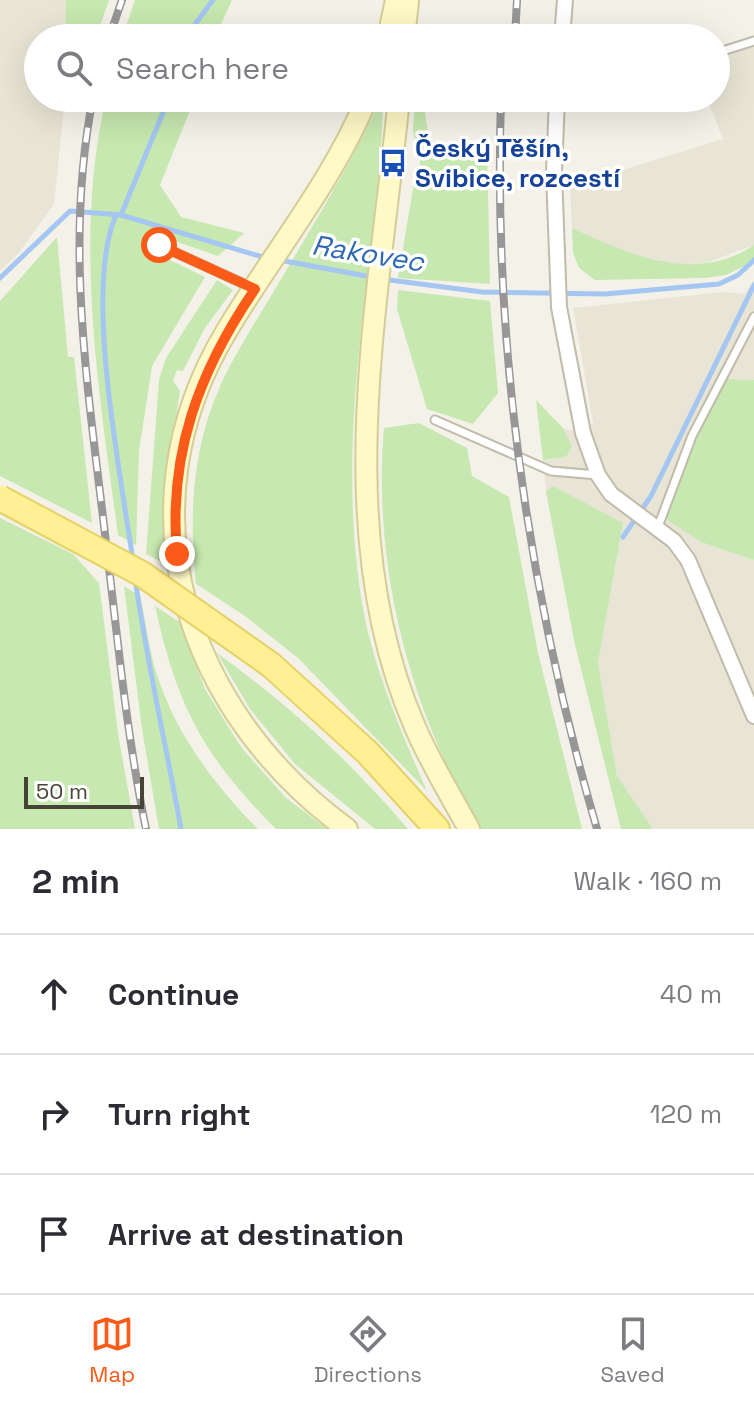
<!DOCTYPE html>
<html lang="en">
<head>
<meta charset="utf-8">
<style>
  body { margin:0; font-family:"Space Grotesk",sans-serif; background:#f2f2f3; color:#2b2b33 }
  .scale { position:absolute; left:24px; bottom:20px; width:120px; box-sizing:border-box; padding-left:8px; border:4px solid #474336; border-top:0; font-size:22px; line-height:28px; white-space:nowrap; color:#474336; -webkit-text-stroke:6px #fff; paint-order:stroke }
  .stop { position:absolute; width:24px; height:24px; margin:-18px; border:6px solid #fb5b18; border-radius:50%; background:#fff }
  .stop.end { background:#fb5b18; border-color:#fff; box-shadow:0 2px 8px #0008 }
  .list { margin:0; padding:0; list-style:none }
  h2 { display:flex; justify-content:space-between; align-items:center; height:104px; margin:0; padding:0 32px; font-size:34px }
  h2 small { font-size:26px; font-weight:400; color:#7c7c81 }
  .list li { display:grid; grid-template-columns:52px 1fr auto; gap:24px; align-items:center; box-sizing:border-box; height:120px; padding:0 32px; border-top:2px solid #e1e1e2 }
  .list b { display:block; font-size:30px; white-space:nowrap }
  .list em { font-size:26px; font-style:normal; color:#7c7c81 }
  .icon { flex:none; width:44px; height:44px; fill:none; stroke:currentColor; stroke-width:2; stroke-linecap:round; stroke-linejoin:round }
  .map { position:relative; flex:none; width:754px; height:829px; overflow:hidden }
  .search { position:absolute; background:#fff; box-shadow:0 8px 32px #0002; left:24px; right:24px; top:24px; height:88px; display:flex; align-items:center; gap:20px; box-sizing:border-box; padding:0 28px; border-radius:44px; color:#7c7c81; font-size:30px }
  .sheet { height:464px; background:#fff }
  nav { display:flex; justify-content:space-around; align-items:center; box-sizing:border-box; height:112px; border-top:2px solid #e1e1e2; background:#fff; font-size:22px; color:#7c7c81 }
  nav a { display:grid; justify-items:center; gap:4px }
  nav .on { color:#fb5b18 }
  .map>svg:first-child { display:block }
  .residential { fill:#e8e5d6 }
  .green { fill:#c7e8b0 }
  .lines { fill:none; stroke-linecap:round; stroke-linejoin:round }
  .stream { stroke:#a4c6f1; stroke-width:5 }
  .service-casing { stroke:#c0bbaa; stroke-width:11 }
  .minor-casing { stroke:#c0bbaa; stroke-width:18 }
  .secondary-casing { stroke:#d4cd97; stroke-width:24 }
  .primary-casing { stroke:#e5d165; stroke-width:28 }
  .service { stroke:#fff; stroke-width:7 }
  .minor { stroke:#fff; stroke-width:14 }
  .secondary { stroke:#fff9c7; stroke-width:20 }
  .primary { stroke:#fff096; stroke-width:24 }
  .rail-casing { stroke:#979797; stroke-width:8 }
  .rail { stroke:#fff; stroke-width:5; stroke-dasharray:15; stroke-linecap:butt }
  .primary-bridge-casing { stroke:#e5d165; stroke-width:28; stroke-linecap:butt }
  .primary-bridge { stroke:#fff096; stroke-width:24 }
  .route { stroke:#fb5b18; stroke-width:10 }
  .labels { text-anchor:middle; stroke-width:7; stroke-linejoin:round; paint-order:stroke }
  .transit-label { font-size:26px; font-weight:bold; fill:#164399; stroke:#fff; text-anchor:start }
  .water-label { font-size:28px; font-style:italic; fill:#2e68b4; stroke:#fff }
</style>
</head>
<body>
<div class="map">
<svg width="754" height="829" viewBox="0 0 754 829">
  <rect width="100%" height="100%" fill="#f4f2e8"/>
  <g class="residential">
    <path d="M0 0H66L65 38H38V98H65L54 204 18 254 0 271Z"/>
    <path d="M754 36V245L706 263 666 265 627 253 572 228 570 186 723 139 707 98H716V48Z"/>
    <path d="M754 280V380L725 379 701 542 754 560V829H653L617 776 598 663 623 524 553 487 546 492 543 460 566 457 572 447 563 428 582 433 593 423 573 308 723 292 744 294Z"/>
  </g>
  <g class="green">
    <path d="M66 0H109L96 38H65Z"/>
    <path d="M135 0H232L215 38H122Z"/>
    <path d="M106 98H195L160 185 181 217 244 233 218 256 155 234 143 247 205 277 152 366 139 451 136 545 118 535C99 392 73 240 106 98Z"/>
    <path d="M381 98C389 111 364 299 361 331 351 421 347 519 363 608 373 667 403 736 427 791L298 658 245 616 196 584C190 527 191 470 209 415 223 372 248 334 271 296 309 231 350 167 381 98Z"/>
    <path d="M423 101 429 138C447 152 466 143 487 143L490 284 398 278 414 183C428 165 414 148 413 128 413 119 415 110 415 102Z"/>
    <path d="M572 228C629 254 694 285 754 245V261L726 275 705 278 595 280 579 268 573 253Z"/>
    <path d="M57 237 68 357H74L92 523 0 476V301Z"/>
    <path d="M217 280 233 290 205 328 183 371 177 370 173 381 180 391C172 449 159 506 167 565L146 554 159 380 166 358Z"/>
    <path d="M398 290 490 301 498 393 473 424 427 409 397 309Z"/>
    <path d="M725 379 754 380V560L701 542 666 519 685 462Z"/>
    <path d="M536 400 563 428 572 447 566 457 543 460Z"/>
    <path d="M419 423 467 448 472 476 509 497 538 653 582 829H480C410 710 372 567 384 428Z"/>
    <path d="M553 486 623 523 598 663 617 776 653 829H621L575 645 546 492Z"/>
    <path d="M0 518 73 554 99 583 118 733 135 829H0Z"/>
    <path d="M124 586 140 596C146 622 149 650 157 675 176 734 215 786 258 829H159L142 729Z"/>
    <path d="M155 606 179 622 205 689 241 747 285 797 327 829H276C203 756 177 706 155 606Z"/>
    <path d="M217 653C289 705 351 762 408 829H375L295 764 250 709Z"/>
  </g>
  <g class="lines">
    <g class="stream">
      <path d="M185 38 213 0"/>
      <path d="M116 215C83 290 121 475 133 561"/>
      <path d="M121 215 169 98"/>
      <path d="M279 260 372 277"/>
      <path d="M0 278 70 211 121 215 266 258"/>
      <path d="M382 279 482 292 605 294 719 284 738 275 754 260"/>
      <path d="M623 537 651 496 754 285"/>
      <path d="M135 578C147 663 166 745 181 829"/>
    </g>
    <defs>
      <g id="service">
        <path d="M716 53 754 41"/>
        <path d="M159 245 253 288"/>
        <path d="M435 420 551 471 598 475"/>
        <path d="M658 527 692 436 754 317"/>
      </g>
      <g id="minor">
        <path d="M562 38 565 0"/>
        <path d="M557 98 554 172 559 307 583 433 598 475 611 494 674 541 688 560 754 716"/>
      </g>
      <g id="secondary">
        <path d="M388 38 396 0"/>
        <path d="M404 38 408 2"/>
        <path d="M399 98C379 303 329 530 415 727 430 762 451 796 469 829"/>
        <path d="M347 829C186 711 119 511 226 332 272 254 332 183 367 98"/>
      </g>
      <path id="primary" d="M271 665 368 753 437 829"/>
    </defs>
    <use href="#service" class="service-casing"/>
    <use href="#minor" class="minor-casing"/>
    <use href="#secondary" class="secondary-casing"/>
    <use href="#primary" class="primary-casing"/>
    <use href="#service" class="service"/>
    <use href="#minor" class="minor"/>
    <use href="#secondary" class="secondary"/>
    <use href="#primary" class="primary"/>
    <defs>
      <g id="rail">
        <path d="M109 38 122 0"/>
        <path d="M515 38 517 0"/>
        <path d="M93 98C64 243 88 389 105 534 117 632 126 732 146 829"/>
        <path d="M501 98C493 345 528 592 597 829"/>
      </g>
    </defs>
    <use href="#rail" class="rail-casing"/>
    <use href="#rail" class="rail"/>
    <defs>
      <path id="primary-bridge" d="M0 498 142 574 271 665"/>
    </defs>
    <use href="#primary-bridge" class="primary-bridge-casing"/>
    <use href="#primary-bridge" class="primary-bridge"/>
  </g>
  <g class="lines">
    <path class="route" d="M159 245 255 289C199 371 168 454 177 554"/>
  </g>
  <defs>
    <symbol id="bus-bare" viewBox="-9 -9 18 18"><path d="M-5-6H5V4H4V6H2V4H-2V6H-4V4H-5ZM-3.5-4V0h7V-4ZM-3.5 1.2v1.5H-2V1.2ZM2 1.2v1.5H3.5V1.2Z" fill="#1a4fb4" stroke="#fff" stroke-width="2.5" paint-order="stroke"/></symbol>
  </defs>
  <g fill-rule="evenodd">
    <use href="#bus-bare" x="373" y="143" width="40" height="40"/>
  </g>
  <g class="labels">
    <g class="transit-label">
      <text x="415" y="157">Český Těšín,<tspan x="415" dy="30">Svibice, rozcestí</tspan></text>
    </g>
    <g class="water-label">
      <text transform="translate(368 253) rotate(9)" y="10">Rakovec</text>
    </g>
  </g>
</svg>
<div class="scale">50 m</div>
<div class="stop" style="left:159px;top:245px"></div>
<div class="stop end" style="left:177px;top:554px"></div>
<div class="search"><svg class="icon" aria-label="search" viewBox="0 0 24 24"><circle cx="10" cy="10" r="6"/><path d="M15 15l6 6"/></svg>Search here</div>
</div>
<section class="sheet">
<h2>2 min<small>Walk · 160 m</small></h2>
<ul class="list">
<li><svg class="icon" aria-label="ahead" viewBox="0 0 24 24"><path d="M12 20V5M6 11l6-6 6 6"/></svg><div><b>Continue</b></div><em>40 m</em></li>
<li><svg class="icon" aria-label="right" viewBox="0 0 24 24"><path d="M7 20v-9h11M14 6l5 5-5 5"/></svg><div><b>Turn right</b></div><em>120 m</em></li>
<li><svg class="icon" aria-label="arrive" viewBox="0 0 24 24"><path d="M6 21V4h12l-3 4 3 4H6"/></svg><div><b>Arrive at destination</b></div></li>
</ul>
</section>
<nav>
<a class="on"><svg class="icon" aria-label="map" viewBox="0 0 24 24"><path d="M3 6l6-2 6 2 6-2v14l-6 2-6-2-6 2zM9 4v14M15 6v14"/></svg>Map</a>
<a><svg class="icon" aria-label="directions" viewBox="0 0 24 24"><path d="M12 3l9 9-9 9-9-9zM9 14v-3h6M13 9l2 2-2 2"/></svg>Directions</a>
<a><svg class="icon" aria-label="saved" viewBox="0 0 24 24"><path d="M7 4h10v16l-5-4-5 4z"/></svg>Saved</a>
</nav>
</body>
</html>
